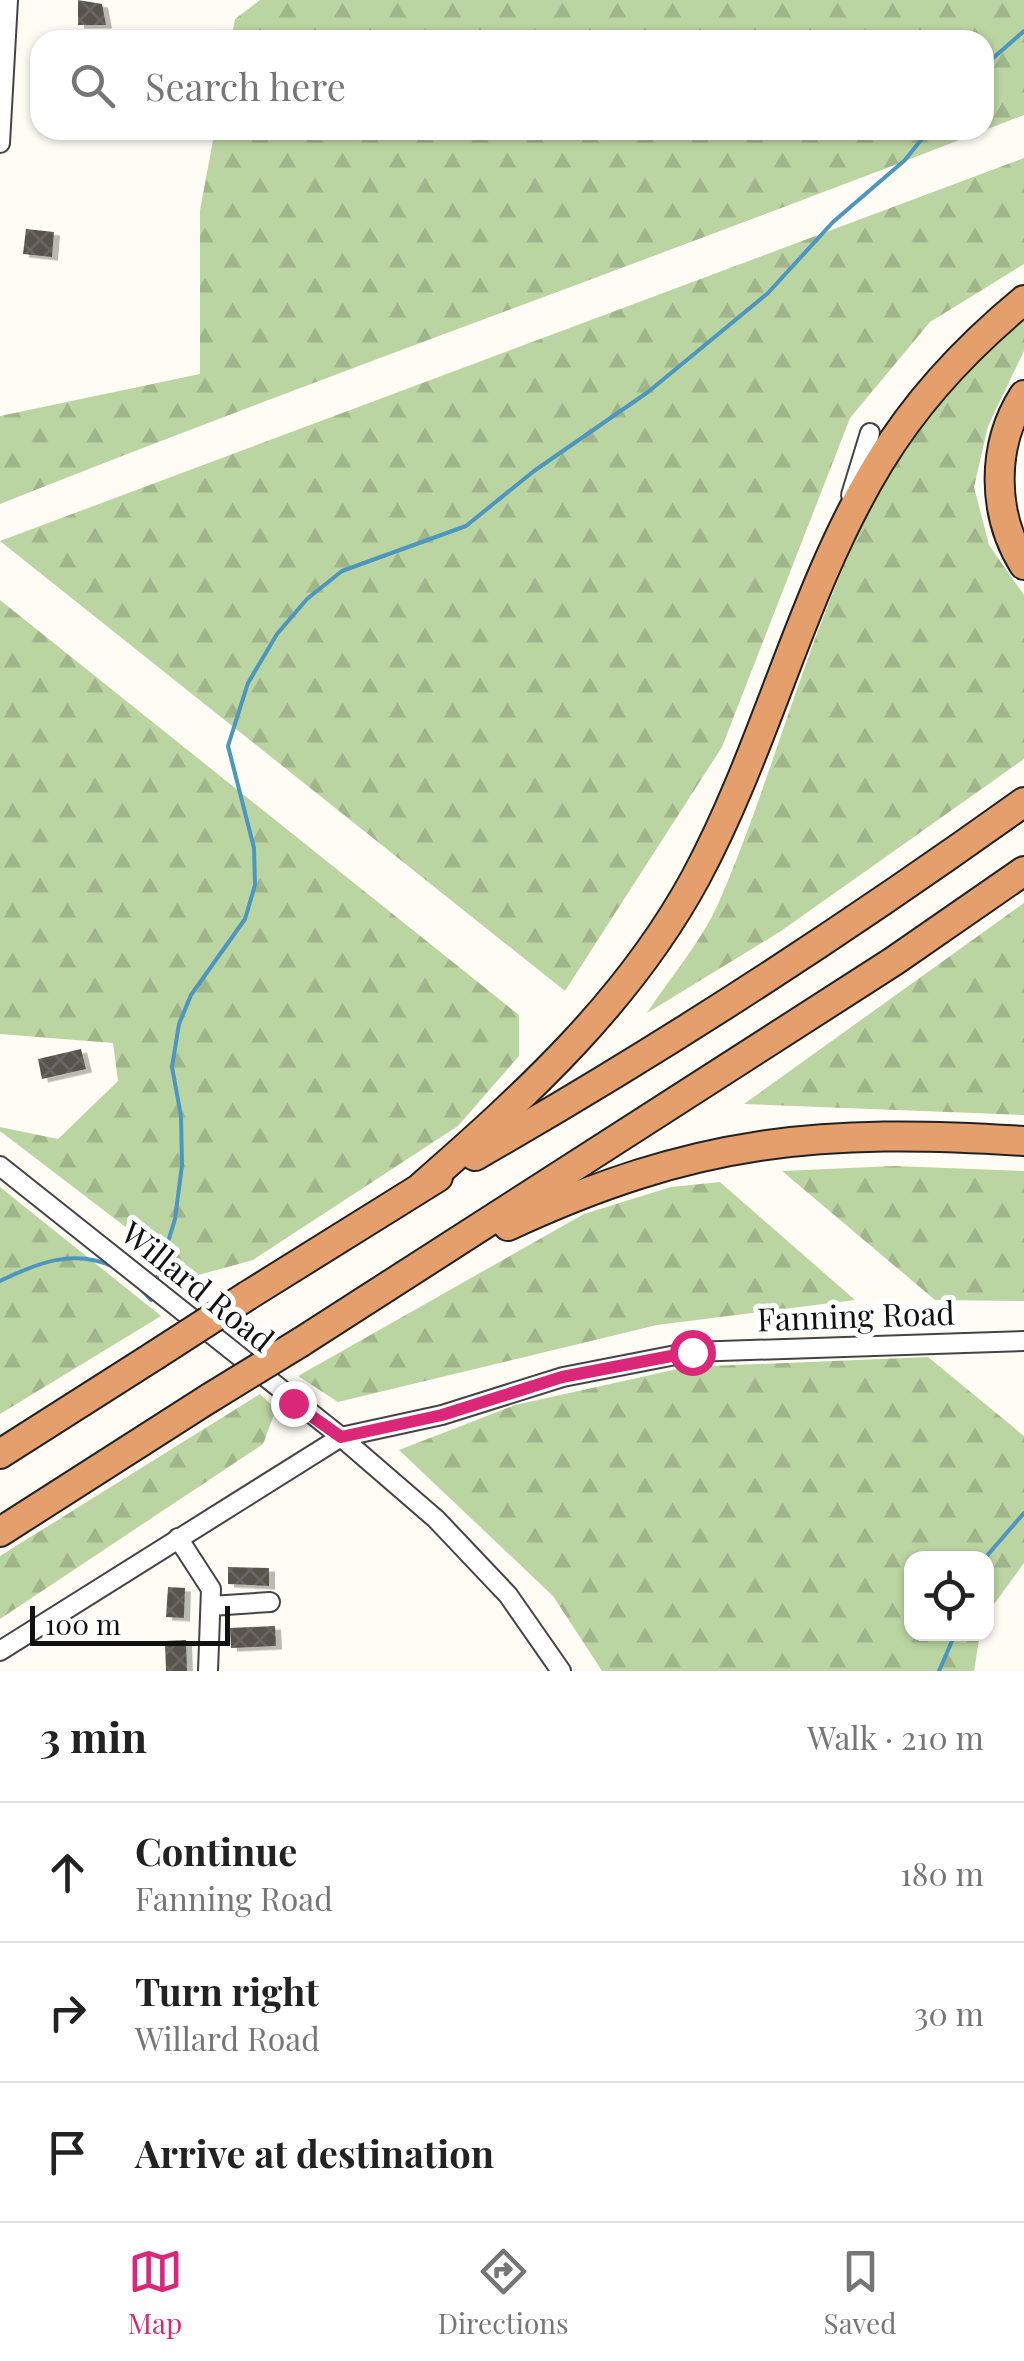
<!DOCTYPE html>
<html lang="en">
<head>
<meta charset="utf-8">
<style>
  body { margin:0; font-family:"Playfair Display",serif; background:#f6f6f6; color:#222 }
  .controls { position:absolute; right:30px; bottom:30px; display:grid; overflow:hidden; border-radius:20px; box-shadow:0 2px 8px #0004 }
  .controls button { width:90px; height:90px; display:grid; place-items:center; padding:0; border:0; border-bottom:2px solid #e0e0e0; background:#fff; color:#222; font:50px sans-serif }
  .scale { position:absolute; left:30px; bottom:25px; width:200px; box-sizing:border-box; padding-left:10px; border:5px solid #111; border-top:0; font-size:28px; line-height:35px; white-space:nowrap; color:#111; -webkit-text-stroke:8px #fff; paint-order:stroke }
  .stop { position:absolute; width:30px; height:30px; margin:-22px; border:8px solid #db2777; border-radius:50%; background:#fff }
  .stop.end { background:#db2777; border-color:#fff; box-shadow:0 2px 10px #0008 }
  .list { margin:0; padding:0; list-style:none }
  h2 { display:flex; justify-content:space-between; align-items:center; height:130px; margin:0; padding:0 40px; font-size:42px }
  h2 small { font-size:32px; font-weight:400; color:#767676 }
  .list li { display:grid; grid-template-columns:65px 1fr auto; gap:30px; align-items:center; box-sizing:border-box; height:140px; padding:0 40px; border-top:2px solid #e0e0e0 }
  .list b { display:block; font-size:38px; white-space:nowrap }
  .list p { margin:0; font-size:32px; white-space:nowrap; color:#767676 }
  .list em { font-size:32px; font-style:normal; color:#767676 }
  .icon { flex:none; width:55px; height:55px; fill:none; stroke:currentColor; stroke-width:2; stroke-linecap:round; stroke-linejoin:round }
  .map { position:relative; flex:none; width:1024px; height:1671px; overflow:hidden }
  .search { position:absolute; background:#fff; box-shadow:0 2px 8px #0004; left:30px; right:30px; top:30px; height:110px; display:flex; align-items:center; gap:25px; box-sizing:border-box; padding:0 35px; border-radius:30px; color:#767676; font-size:38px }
  .sheet { height:550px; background:#fff }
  nav { display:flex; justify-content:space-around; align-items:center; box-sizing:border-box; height:140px; border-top:2px solid #e0e0e0; background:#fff; font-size:28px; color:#767676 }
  nav a { display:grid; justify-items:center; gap:5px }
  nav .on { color:#db2777 }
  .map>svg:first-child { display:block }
  .forest { fill:url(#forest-firs) }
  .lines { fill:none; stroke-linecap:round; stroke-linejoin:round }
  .stream { stroke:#4d96c0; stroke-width:4 }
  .building { fill:url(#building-cross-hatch); filter:url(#shadow) }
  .minor-casing { stroke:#444; stroke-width:22 }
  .highway-casing { stroke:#222; stroke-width:32 }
  .minor { stroke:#fff; stroke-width:18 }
  .highway { stroke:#e59f6c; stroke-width:28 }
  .highway-bridge-casing { stroke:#222; stroke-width:32; stroke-linecap:butt }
  .highway-bridge { stroke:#e59f6c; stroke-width:28 }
  .route { stroke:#db2777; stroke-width:12 }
  .labels { text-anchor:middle; stroke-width:10; stroke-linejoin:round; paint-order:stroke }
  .street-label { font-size:32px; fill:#111; stroke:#fff }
</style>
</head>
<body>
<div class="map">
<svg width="1024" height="1671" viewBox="0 0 1024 1671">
  <defs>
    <pattern id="forest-firs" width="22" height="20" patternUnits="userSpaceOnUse" patternTransform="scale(2.5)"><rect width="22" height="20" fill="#bbd5a2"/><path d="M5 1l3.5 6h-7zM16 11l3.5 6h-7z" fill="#a0b68a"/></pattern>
    <pattern id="building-cross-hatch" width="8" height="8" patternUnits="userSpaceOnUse" patternTransform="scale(2.5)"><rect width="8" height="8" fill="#58524e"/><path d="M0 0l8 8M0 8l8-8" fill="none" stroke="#6b6663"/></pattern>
    <filter id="shadow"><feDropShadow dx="6" dy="3.5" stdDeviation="0" flood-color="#0004"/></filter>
  </defs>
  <rect width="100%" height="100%" fill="#fefcf5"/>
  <g class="forest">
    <path d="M260 0H1024V115C684 248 340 369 0 504V416L200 374V210L215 130H984V40H231L235 19Z"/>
    <path d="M1024 158V264L930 322 850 418 722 747 565 991 0 541Z"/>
    <path d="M1024 317V351L988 426 974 487 989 545 1024 595V759L781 931 647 1013C670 978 701 942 718 904 801 717 846 440 1024 317Z"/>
    <path d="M0 600 519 1015V1056L458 1126 253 1260 191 1277 0 1131V1127L58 1139 118 1081 113 1043 0 1034Z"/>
    <path d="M1024 903V1115L744 1104Z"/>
    <path d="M894 1166 1024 1171V1301L935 1300 782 1171Z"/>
    <path d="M720 1182 855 1300 657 1325 338 1402 298 1376 584 1214 671 1187Z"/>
    <path d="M0 1187 161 1316 0 1414Z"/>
    <path d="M928 1357 1024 1436V1563L987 1614 986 1558H912V1634H980L974 1671H602L553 1596 399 1450 515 1405 687 1367Z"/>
    <path d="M260 1394 276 1409 263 1444 0 1619V1556Z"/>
  </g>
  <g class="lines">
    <g class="stream">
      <path d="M984 66 1024 31"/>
      <path d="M0 1281C37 1263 74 1248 114 1267"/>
      <path d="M156 1281 175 1219 182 1165 181 1116 172 1067 179 1024 191 995 245 919 255 885 254 848 228 746 248 683 277 634 307 599 342 571 466 526 534 471 648 392 768 293 833 222 905 160 929 130"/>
      <path d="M137 1285 151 1300"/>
      <path d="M985 1558 1024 1513"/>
      <path d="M939 1671 955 1634"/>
    </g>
  </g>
  <g class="building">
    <path d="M78 0 102 4 106 25H78Z"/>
    <path d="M26 229 54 232 52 257 23 254Z"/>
    <path d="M81 1049 86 1069 42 1079 38 1059Z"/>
    <path d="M228 1567 269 1568V1586L228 1584Z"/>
    <path d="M168 1587 185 1588 184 1618 166 1617Z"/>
    <path d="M275 1626 276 1646 231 1648 230 1628Z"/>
    <path d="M186 1640 187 1671H166L165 1641Z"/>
  </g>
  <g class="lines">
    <defs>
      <g id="minor">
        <path d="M0 143 8 0"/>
        <path d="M851 495 870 433"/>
        <path d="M0 1166 341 1437 436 1519 508 1595 561 1671"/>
        <path d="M178 1538 211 1589 208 1671"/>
        <path d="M211 1606 270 1602"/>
        <path d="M0 1651 341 1437 442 1415 563 1377 691 1352 1024 1341"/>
      </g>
      <g id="highway">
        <path d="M1024 395C991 446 992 514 1024 565"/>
        <path d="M475 1156C664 1048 848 928 1024 802"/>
        <path d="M422 1186C527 1094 629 1001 696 877 767 745 802 589 879 463 917 400 967 347 1024 300"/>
        <path d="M508 1226C695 1139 821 1128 1024 1141"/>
        <path d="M247 1296 438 1177"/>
        <path d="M301 1342 894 961 1024 871"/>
        <path d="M0 1454 154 1356"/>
        <path d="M0 1532 208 1399"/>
      </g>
    </defs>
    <use href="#minor" class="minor-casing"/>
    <use href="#highway" class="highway-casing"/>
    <use href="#minor" class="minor"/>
    <use href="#highway" class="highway"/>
    <defs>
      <g id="highway-bridge">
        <path d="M154 1356 247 1296"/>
        <path d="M208 1399 301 1342"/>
      </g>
    </defs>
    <use href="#highway-bridge" class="highway-bridge-casing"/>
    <use href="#highway-bridge" class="highway-bridge"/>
  </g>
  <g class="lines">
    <path class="route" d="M293 1403 341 1437 442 1415 562 1377 692 1352"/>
  </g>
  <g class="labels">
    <g class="street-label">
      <text transform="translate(197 1287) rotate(39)" y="11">Willard Road</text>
      <text transform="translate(856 1317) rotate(-2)" y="11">Fanning Road</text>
    </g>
  </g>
</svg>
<div class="controls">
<button><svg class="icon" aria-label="locate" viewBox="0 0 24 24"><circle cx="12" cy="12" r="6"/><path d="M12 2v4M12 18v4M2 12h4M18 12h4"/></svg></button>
</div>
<div class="scale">100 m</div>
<div class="stop" style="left:692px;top:1352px"></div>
<div class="stop end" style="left:293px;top:1403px"></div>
<div class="search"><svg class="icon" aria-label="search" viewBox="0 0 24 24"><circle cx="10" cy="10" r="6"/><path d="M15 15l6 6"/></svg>Search here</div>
</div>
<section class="sheet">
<h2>3 min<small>Walk · 210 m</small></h2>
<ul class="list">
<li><svg class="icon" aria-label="ahead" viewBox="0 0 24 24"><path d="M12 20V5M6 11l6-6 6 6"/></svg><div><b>Continue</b><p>Fanning Road</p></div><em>180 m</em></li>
<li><svg class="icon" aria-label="right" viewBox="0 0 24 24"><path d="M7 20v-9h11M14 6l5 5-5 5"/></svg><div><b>Turn right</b><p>Willard Road</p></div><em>30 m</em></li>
<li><svg class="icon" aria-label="arrive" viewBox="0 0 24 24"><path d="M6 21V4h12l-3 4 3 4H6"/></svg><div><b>Arrive at destination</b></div></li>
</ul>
</section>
<nav>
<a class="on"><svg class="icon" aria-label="map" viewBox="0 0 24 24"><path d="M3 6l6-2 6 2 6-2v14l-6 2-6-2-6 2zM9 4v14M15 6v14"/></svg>Map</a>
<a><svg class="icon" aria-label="directions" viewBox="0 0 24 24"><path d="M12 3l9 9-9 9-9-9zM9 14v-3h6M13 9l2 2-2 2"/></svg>Directions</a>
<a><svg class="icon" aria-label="saved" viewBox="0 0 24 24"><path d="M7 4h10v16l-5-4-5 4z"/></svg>Saved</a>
</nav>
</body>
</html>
